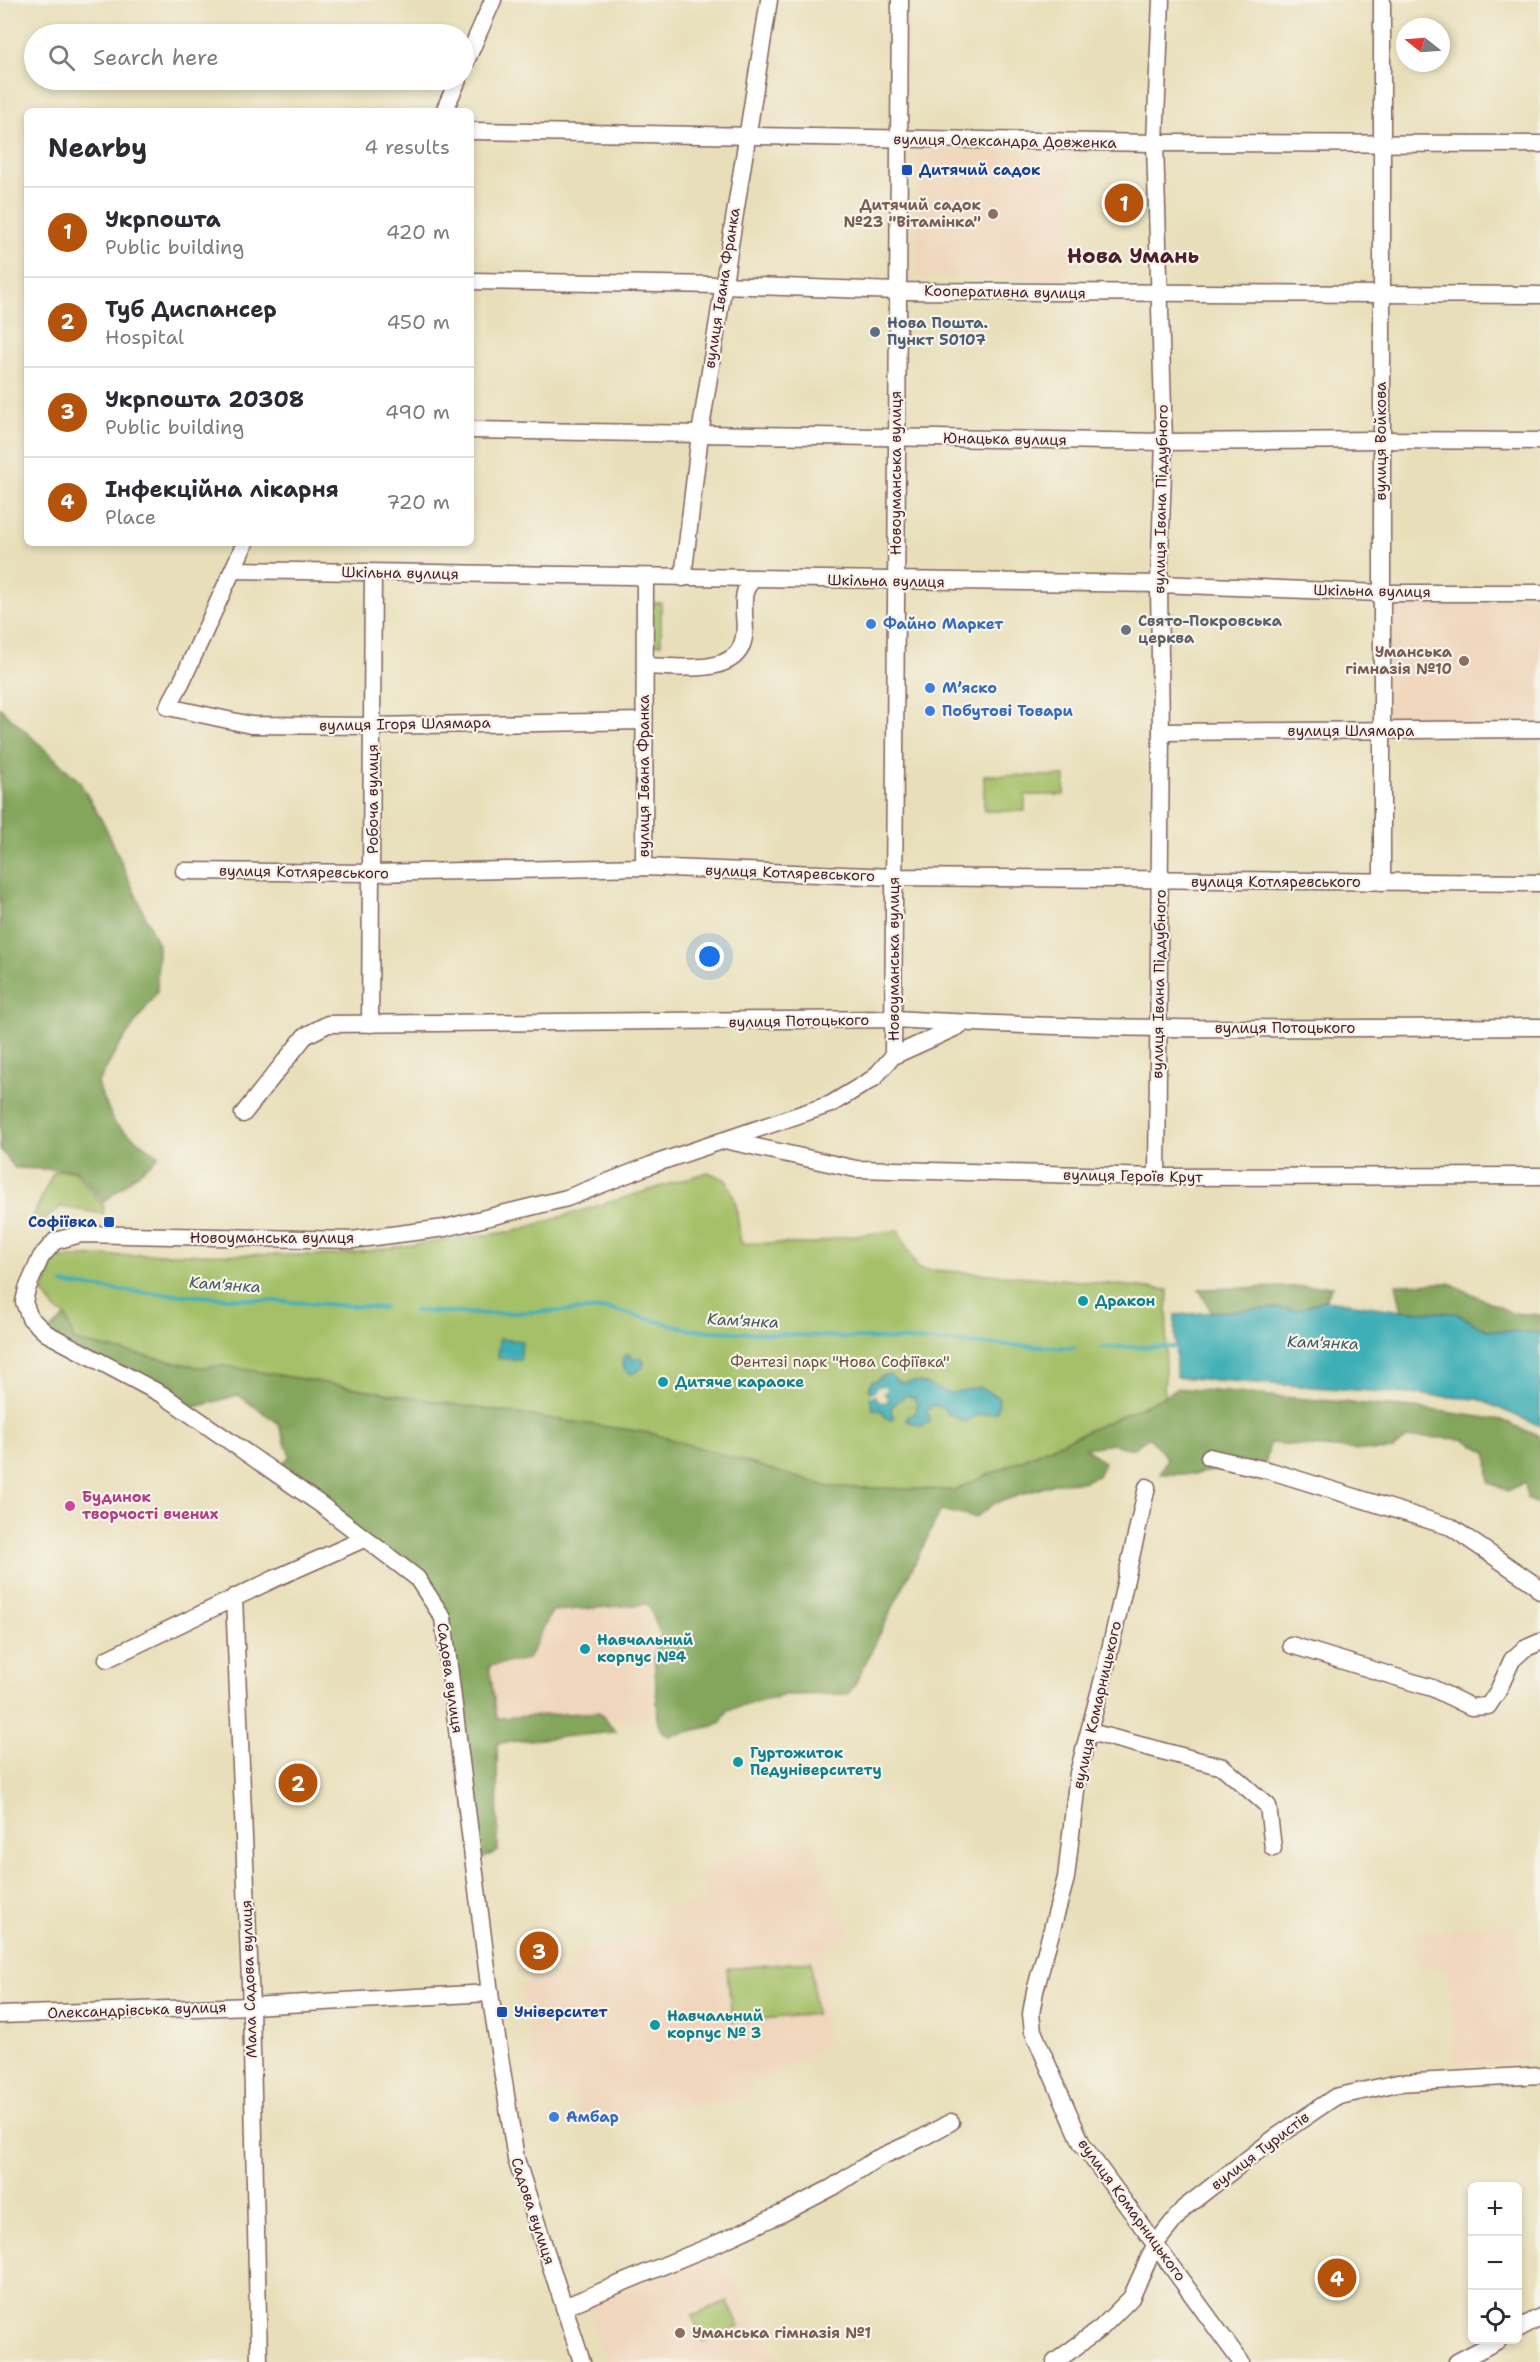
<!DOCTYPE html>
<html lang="en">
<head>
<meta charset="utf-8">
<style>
  body { margin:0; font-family:"Shantell Sans",sans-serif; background:#f2f2f3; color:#2b2b33 }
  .controls { position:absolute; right:18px; bottom:18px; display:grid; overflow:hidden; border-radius:9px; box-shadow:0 3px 9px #0003 }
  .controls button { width:54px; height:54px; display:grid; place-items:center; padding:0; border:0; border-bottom:2px solid #e1e1e2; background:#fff; color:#2b2b33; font:30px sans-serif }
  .compass { position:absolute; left:1396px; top:18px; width:54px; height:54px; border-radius:50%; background:#fff; box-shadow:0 3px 9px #0003; rotate:287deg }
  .you { position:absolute; left:710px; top:957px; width:21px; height:21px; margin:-15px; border:4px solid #fff; border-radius:50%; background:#1a73e8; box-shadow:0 0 0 9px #1a73e833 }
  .badge { display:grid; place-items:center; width:39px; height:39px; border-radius:50%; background:#b45309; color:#fff; font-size:20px; font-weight:700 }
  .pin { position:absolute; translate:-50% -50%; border:3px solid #fff; box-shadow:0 2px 6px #0006 }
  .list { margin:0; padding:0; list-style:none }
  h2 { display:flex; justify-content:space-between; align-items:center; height:78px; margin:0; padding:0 24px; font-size:26px }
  h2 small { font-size:20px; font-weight:400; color:#7c7c81 }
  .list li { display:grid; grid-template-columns:39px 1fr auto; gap:18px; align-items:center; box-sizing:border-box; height:90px; padding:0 24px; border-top:2px solid #e1e1e2 }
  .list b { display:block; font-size:22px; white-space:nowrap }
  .list p { margin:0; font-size:20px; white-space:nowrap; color:#7c7c81 }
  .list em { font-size:20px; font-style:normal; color:#7c7c81 }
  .icon { flex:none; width:33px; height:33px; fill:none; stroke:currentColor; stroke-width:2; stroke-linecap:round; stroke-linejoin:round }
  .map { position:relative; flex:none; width:1540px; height:2362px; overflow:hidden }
  .search { position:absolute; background:#fff; box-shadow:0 3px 9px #0003; left:24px; top:24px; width:450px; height:66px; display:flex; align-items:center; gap:15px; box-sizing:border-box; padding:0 21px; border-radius:33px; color:#7c7c81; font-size:22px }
  .panel { position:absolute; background:#fff; box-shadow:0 3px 9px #0003; left:24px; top:108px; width:450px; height:438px; border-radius:9px }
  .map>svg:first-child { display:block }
  .built { fill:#f0d6bc }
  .green { fill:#a4c067; stroke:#777049; stroke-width:1.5 }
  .forest { fill:#83a65c; stroke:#666244; stroke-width:1.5 }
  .water { fill:#3daeb6; stroke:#446670; stroke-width:1.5 }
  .pier { fill:#e8dfba }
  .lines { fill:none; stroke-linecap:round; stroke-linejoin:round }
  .stream { stroke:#3daeb6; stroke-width:4 }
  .minor-casing { stroke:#81625d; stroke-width:19 }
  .minor { stroke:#fff; stroke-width:16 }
  .transit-dot { fill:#1a4fb4; stroke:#f7f3e8; stroke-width:2 }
  .education-dot { fill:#8d6e63; stroke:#f7f3e8; stroke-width:2 }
  .service-dot { fill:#5c6f8a; stroke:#f7f3e8; stroke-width:2 }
  .shop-dot { fill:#3f7fe0; stroke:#f7f3e8; stroke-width:2 }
  .worship-dot { fill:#6b7280; stroke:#f7f3e8; stroke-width:2 }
  .culture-dot { fill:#0f9aa8; stroke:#f7f3e8; stroke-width:2 }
  .hotel-dot { fill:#d1479c; stroke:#f7f3e8; stroke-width:2 }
  .labels { text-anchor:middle; stroke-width:4.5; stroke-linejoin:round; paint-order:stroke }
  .street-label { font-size:15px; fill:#4a1f2b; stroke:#f7f3e8 }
  .transit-label { font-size:15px; font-weight:bold; fill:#164399; stroke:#f7f3e8; text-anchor:start }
  .education-label { font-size:15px; font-weight:bold; fill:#785e54; stroke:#f7f3e8; text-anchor:end }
  .service-label { font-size:15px; font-weight:bold; fill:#4e5e75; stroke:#f7f3e8; text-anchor:start }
  .worship-label { font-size:15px; font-weight:bold; fill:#5b616d; stroke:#f7f3e8; text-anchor:start }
  .shop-label { font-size:15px; font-weight:bold; fill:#366cbe; stroke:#f7f3e8; text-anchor:start }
  .culture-label { font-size:15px; font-weight:bold; fill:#0d838f; stroke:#f7f3e8; text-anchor:start }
  .park-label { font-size:15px; fill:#654f3d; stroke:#f7f3e8 }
  .hotel-label { font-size:15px; font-weight:bold; fill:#b23c85; stroke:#f7f3e8; text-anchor:start }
  .water-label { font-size:16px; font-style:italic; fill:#455863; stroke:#f7f3e8 }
  .district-label { font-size:21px; font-weight:bold; fill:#4a1f2b; stroke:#f7f3e8 }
</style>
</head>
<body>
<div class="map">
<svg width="1540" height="2362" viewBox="0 0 1540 2362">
  <rect width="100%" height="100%" fill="#f7f3e8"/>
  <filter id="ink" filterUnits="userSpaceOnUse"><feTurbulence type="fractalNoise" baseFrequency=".0167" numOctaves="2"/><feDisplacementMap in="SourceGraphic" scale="12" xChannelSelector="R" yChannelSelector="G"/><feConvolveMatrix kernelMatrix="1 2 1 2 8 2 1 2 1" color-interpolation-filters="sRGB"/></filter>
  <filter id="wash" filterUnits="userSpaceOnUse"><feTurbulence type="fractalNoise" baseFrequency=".008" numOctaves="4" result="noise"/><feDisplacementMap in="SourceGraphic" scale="24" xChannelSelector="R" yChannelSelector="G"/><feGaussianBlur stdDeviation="1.35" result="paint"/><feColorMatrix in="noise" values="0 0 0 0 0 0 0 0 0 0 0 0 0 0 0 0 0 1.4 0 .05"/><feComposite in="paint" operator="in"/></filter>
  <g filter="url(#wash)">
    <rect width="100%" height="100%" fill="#e8dfba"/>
    <g class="built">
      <path d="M916 151H1071L1070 278 916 277Z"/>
      <path d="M1387 597 1540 598V723L1387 726Z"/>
      <path d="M646 1595 653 1717 482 1734 478 1599Z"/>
      <path d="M816 1839 825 1883 852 1933 821 1949 825 2047 749 2085 748 2099 650 2108 592 2129 580 2121 570 2091 537 2097 522 1983 576 1971V1953L665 1931 661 1909 706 1900 701 1870 716 1859Z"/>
      <path d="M1516 1924 1528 2059 1456 2066 1448 1967 1417 1969 1414 1932Z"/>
      <path d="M719 2254 779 2362H605L587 2305Z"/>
    </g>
    <g class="green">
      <rect x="647" y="603" width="14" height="41"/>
      <path d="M984 775 1065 776 1064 795H1025V811H984Z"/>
      <path d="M61 1170 74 1171 104 1206 103 1214 61 1207 37 1225 32 1219 53 1173Z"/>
      <path d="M708 1172 726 1180 735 1200 741 1243 812 1244 837 1238 898 1230 918 1269 1059 1279 1168 1290 1164 1397 954 1490 829 1487 650 1433 450 1404 225 1366 198 1367 74 1341 66 1316 57 1311 43 1292 55 1258 158 1254 338 1255 515 1231Z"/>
      <path d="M811 1961 816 2014 732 2022 727 1969Z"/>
      <path d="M728 2301 739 2327 703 2342 692 2315Z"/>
    </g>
    <g class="forest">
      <path d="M0 708 79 781 105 826 158 945 157 992 119 1046 97 1084 115 1124 159 1156 104 1202 76 1170 15 1168 0 1149Z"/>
      <path d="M1449 1283 1512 1313 1540 1315V1333L1487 1330 1455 1313 1402 1311 1396 1284Z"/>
      <path d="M1332 1286 1325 1300 1296 1310 1275 1308 1212 1313 1199 1289Z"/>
      <path d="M66 1316 74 1341 198 1367 225 1366 450 1404 650 1433 829 1487 954 1490 1164 1397 1176 1388 1424 1409 1502 1420 1540 1437V1505L1527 1499 1525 1482 1508 1491 1489 1483 1488 1453 1464 1439 1423 1437 1407 1438 1392 1450 1375 1451 1270 1443 1264 1469 1248 1465 1195 1474H1160L1167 1458 1149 1437 1132 1449 1113 1444 1086 1448 1104 1463 1098 1476 1081 1482 1057 1483 993 1504 975 1518 941 1510 854 1686 848 1694 785 1695 728 1710 721 1722 713 1726 668 1736 660 1729 658 1721 654 1653 661 1635 648 1604 552 1611 528 1659 489 1666 497 1718 599 1712 616 1732 497 1743 498 1851 473 1862 443 1619 417 1578 274 1472 290 1456 278 1423 238 1395 185 1410 47 1333Z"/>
    </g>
    <g class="water">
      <path d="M1325 1300 1402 1311 1455 1313 1487 1330 1540 1333V1426L1478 1399 1176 1377 1175 1315 1275 1308 1296 1310Z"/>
      <path d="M499 1339 522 1341 520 1360 498 1358Z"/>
      <path d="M629 1354 633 1359 641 1357 644 1362 643 1367 633 1374C624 1374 621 1363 625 1355Z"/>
      <path d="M889 1374 899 1382C906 1384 911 1380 918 1382 930 1384 938 1390 950 1393L980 1387 999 1398 998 1409 994 1413 979 1414 966 1422 947 1414 943 1408 933 1405 926 1412 930 1417V1422L920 1426 906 1420 908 1416 915 1414 917 1407 915 1398 906 1395 892 1406 891 1411 894 1417 890 1420 885 1417 882 1411 873 1409 870 1397 873 1395 876 1396 877 1400 887 1402 888 1398 883 1393 887 1391 883 1386 877 1387 875 1392 870 1393 869 1389 872 1381H876L882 1376Z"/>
    </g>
    <path class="pier" d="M885 1386 887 1390 883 1394 888 1398 886 1402 879 1401 875 1395 871 1396 870 1393 875 1392 877 1387Z"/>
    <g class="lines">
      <g class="stream">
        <path d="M63 1284 135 1292 384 1308"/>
        <path d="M414 1311 484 1314 610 1309 692 1330 1074 1348"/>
        <path d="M1101 1347H1178"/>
      </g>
    </g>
  </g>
  <g filter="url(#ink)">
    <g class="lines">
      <defs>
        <g id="minor">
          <path d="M464 66 493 0"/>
          <path d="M444 111 458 80"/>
          <path d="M471 131 1155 143 1540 144"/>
          <path d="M471 281 723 285 897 291 1540 295"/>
          <path d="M471 430 1164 442 1381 440 1540 441"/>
          <path d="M245 543 182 681 168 707 251 725 373 726 644 721"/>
          <path d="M233 570 1159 584 1381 593H1540"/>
          <path d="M683 578 700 434 769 0"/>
          <path d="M645 666C671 666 728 676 741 647 746 636 745 625 744 614 744 599 742 591 753 579"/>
          <path d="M1161 732 1540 729"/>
          <path d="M644 867 645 577"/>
          <path d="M184 871 373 873 644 867 894 877 1540 883"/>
          <path d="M1382 882V0"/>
          <path d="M370 1024 373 573"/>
          <path d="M893 1056 959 1026"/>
          <path d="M243 1114 305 1036 328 1024 894 1019C1109 1032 1325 1028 1540 1027"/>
          <path d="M729 1141 856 1169 1157 1177 1540 1176"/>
          <path d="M1157 1177 1161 732 1159 584 1164 442 1155 143 1161 0"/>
          <path d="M1209 1457 1271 1471 1451 1527 1534 1584 1540 1591"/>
          <path d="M1147 1487 1106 1667 1078 1773 1066 1878 1035 1991 1031 2014 1033 2031 1082 2144 1241 2362"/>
          <path d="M234 1597 251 2006 259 2362"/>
          <path d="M1291 1645 1432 1688 1471 1707 1488 1706 1498 1691 1512 1660 1524 1649 1540 1642"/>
          <path d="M107 1659 274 1579 364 1539"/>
          <path d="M1090 1732 1223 1767 1268 1806 1273 1848"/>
          <path d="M0 2015 251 2006 490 1993"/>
          <path d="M564 2307 718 2243 785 2212 833 2187 876 2159 922 2138 951 2122"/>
          <path d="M1518 2329 1540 2317"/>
          <path d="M582 2362 516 2159 490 1993 443 1618 417 1578 320 1504 163 1395 46 1333 30 1318 24 1302 27 1289 41 1257 55 1241 81 1234 352 1240 445 1228 567 1198 651 1165 831 1104 874 1078 893 1056 900 0"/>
          <path d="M1055 2362 1101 2328 1131 2298 1156 2243 1184 2208 1276 2137 1335 2097 1398 2083 1540 2075"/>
          <path d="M1457 2362 1499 2340"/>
        </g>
      </defs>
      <use href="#minor" class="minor-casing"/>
      <use href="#minor" class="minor"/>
    </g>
  </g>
  <g class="transit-dot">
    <rect x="901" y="164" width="12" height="12" rx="3"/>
    <rect x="103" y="1216" width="12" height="12" rx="3"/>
    <rect x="496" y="2006" width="12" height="12" rx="3"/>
  </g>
  <g class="education-dot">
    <circle cx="993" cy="214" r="6"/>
    <circle cx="1464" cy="661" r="6"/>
    <circle cx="680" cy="2333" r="6"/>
  </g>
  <circle class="service-dot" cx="875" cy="332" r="6"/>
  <g class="shop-dot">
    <circle cx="871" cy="624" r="6"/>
    <circle cx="930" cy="688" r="6"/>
    <circle cx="930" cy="711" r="6"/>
    <circle cx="554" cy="2117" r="6"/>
  </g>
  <circle class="worship-dot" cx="1126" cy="630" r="6"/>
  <g class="culture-dot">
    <circle cx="1083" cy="1301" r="6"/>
    <circle cx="663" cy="1382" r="6"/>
    <circle cx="585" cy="1649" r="6"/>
    <circle cx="738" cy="1762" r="6"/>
    <circle cx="655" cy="2025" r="6"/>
  </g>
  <circle class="hotel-dot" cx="70" cy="1506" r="6"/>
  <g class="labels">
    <g class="street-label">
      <text transform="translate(1005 141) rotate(1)" y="5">вулиця Олександра Довженка</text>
      <text transform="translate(722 288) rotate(-81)" y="5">вулиця Івана Франка</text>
      <text transform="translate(1005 292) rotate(1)" y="5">Кооперативна вулиця</text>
      <text transform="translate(1005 439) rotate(1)" y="5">Юнацька вулиця</text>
      <text transform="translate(1381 441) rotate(-90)" y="5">вулиця Войкова</text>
      <text transform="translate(896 473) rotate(-90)" y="5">Новоуманська вулиця</text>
      <text transform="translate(1161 499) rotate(-89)" y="5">вулиця Івана Піддубного</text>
      <text transform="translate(400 573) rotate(1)" y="5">Шкільна вулиця</text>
      <text transform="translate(886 581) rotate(1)" y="5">Шкільна вулиця</text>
      <text transform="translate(1372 591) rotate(1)" y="5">Шкільна вулиця</text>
      <text transform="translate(405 724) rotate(-1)" y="5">вулиця Ігоря Шлямара</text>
      <text x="1351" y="736">вулиця Шлямара</text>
      <text transform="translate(644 776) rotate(-90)" y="5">вулиця Івана Франка</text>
      <text transform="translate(373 799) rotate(-90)" y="5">Робоча вулиця</text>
      <text transform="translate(304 872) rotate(1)" y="5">вулиця Котляревського</text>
      <text transform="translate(790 873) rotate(2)" y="5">вулиця Котляревського</text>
      <text x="1276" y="887">вулиця Котляревського</text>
      <text transform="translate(894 959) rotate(-90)" y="5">Новоуманська вулиця</text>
      <text transform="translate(1159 984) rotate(-89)" y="5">вулиця Івана Піддубного</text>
      <text transform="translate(799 1021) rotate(-1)" y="5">вулиця Потоцького</text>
      <text x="1285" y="1033">вулиця Потоцького</text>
      <text transform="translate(1133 1176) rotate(1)" y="5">вулиця Героїв Крут</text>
      <text x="272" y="1243">Новоуманська вулиця</text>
      <text transform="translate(450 1678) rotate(82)" y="5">Садова вулиця</text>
      <text transform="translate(1097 1705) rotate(-77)" y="5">вулиця Комарницького</text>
      <text transform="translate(249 1979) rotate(-92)" y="5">Мала Садова вулиця</text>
      <text transform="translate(137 2010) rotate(-2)" y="5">Олександрівська вулиця</text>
      <text transform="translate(1260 2151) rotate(-37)" y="5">вулиця Туристів</text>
      <text transform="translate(1132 2210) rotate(54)" y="5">вулиця Комарницького</text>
      <text transform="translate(533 2211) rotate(72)" y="5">Садова вулиця</text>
    </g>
    <g class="transit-label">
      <text x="919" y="175">Дитячий садок</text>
      <text x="97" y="1227" text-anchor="end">Софіївка</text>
      <text x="514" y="2017">Університет</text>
    </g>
    <g class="education-label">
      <text x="981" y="210">Дитячий садок<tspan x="981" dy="17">№23 "Вітамінка"</tspan></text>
      <text x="1452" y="657">Уманська<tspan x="1452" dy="17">гімназія №10</tspan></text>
      <text x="692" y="2338" text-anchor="start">Уманська гімназія №1</text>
    </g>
    <g class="service-label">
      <text x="887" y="328">Нова Пошта.<tspan x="887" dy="17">Пункт 50107</tspan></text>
    </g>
    <g class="worship-label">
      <text x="1138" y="626">Свято-Покровська<tspan x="1138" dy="17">церква</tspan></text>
    </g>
    <g class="shop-label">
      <text x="883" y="629">Файно Маркет</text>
      <text x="942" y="693">Мʼяско</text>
      <text x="942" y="716">Побутові Товари</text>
      <text x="566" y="2122">Амбар</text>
    </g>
    <g class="culture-label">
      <text x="1095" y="1306">Дракон</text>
      <text x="675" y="1387">Дитяче караоке</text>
      <text x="597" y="1645">Навчальний<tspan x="597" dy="17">корпус №4</tspan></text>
      <text x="750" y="1758">Гуртожиток<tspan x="750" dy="17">Педуніверситету</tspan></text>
      <text x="667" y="2021">Навчальний<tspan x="667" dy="17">корпус № 3</tspan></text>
    </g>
    <g class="park-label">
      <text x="840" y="1367">Фентезі парк "Нова Софіївка"</text>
    </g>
    <g class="hotel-label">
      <text x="82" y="1502">Будинок<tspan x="82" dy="17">творчості вчених</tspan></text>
    </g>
    <g class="water-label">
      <text transform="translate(225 1284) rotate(4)" y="6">Кам'янка</text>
      <text transform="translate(743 1320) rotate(3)" y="6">Кам'янка</text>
      <text transform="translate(1323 1342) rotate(2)" y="6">Кам'янка</text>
    </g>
    <g class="district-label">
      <text x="1133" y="263">Нова Умань</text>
    </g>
  </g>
</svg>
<div class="controls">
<button>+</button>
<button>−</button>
<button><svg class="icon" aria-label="locate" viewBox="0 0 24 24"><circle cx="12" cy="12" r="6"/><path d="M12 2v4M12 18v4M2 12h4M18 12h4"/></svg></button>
</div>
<svg class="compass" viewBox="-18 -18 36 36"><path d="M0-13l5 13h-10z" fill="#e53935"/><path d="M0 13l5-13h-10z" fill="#7c7c81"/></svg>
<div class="you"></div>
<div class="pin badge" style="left:1124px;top:203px">1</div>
<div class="pin badge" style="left:298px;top:1783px">2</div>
<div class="pin badge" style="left:539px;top:1951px">3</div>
<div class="pin badge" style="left:1337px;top:2278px">4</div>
<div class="search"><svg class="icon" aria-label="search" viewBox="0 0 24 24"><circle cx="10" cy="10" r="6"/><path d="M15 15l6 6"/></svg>Search here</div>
<section class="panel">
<h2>Nearby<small>4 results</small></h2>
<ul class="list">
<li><span class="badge">1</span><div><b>Укрпошта</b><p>Public building</p></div><em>420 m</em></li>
<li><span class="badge">2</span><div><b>Туб Диспансер</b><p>Hospital</p></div><em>450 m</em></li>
<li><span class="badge">3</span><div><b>Укрпошта 20308</b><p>Public building</p></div><em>490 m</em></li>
<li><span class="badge">4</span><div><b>Інфекційна лікарня</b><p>Place</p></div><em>720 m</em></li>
</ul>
</section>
</div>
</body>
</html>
